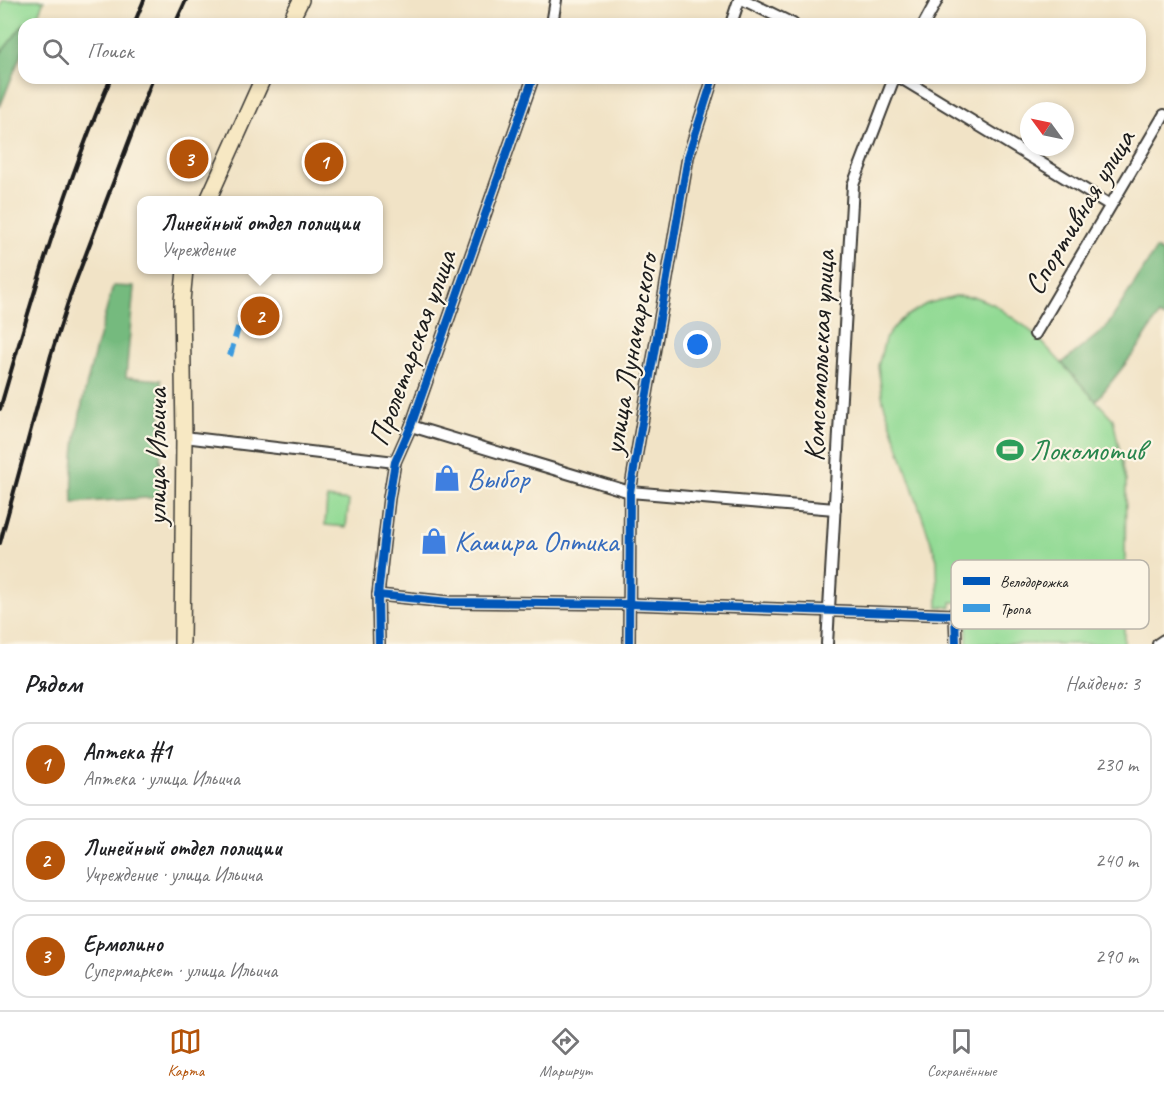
<!DOCTYPE html>
<html lang="ru">
<head>
<meta charset="utf-8">
<style>
  body { margin:0; font-family:Caveat,sans-serif; background:#f2f2f2; color:#202124 }
  .compass { position:absolute; left:1020px; top:102px; width:54px; height:54px; border-radius:50%; background:#fff; box-shadow:0 3px 9px #0003; rotate:303deg }
  .you { position:absolute; left:698px; top:345px; width:21px; height:21px; margin:-15px; border:4px solid #fff; border-radius:50%; background:#1a73e8; box-shadow:0 0 0 9px #1a73e833 }
  .badge { display:grid; place-items:center; width:39px; height:39px; border-radius:50%; background:#b45309; color:#fff; font-size:20px; font-weight:700 }
  .pin { position:absolute; translate:-50% -50%; border:3px solid #fff; box-shadow:0 2px 6px #0006 }
  .popup { position:absolute; left:137px; top:196px; width:246px; height:78px; box-sizing:border-box; display:grid; place-content:center; border-radius:12px; background:#fff; filter:drop-shadow(0 2px 4px #0005); font-size:20px; white-space:nowrap; color:#757577 }
  .popup b { font-size:22px; color:#202124 }
  .popup::after { content:''; position:absolute; left:50%; top:100%; margin-left:-12px; border:12px solid transparent; border-top-color:#fff }
  .list { margin:0; padding:0; list-style:none }
  h2 { display:flex; justify-content:space-between; align-items:center; height:78px; margin:0; padding:0 24px; font-size:26px }
  h2 small { font-size:20px; font-weight:400; color:#757577 }
  .list li { display:grid; grid-template-columns:39px 1fr auto; gap:18px; align-items:center; box-sizing:border-box; height:84px; margin:0 12px 12px; padding:0 12px; border:2px solid #e0e0e0; border-radius:18px }
  .list b { display:block; font-size:22px; white-space:nowrap }
  .list p { margin:0; font-size:20px; white-space:nowrap; color:#757577 }
  .list em { font-size:20px; font-style:normal; color:#757577 }
  .icon { flex:none; width:33px; height:33px; fill:none; stroke:currentColor; stroke-width:2; stroke-linecap:round; stroke-linejoin:round }
  .map { position:relative; flex:none; width:1164px; height:644px; overflow:hidden }
  .search { position:absolute; background:#fff; box-shadow:0 3px 9px #0003; left:18px; right:18px; top:18px; height:66px; display:flex; align-items:center; gap:15px; box-sizing:border-box; padding:0 21px; border-radius:18px; color:#757577; font-size:22px }
  .sheet { height:366px; background:#fff }
  nav { display:flex; justify-content:space-around; align-items:center; box-sizing:border-box; height:84px; border-top:2px solid #e0e0e0; background:#fff; font-size:16px; color:#757577 }
  nav a { display:grid; justify-items:center; gap:3px }
  nav .on { color:#b45309 }
  .map>svg:first-child { display:block }
  .green { fill:#92da94; stroke:#577b58; stroke-width:1.5 }
  .forest { fill:#75ba7e; stroke:#486b4d; stroke-width:1.5 }
  .lines { fill:none; stroke-linecap:round; stroke-linejoin:round }
  .minor-casing { stroke:#3c3a36; stroke-width:14 }
  .secondary-casing { stroke:#3c3a36; stroke-width:18 }
  .minor { stroke:#fff; stroke-width:10 }
  .secondary { stroke:#f7e8c3; stroke-width:15 }
  .rail { stroke:#1c1c1c; stroke-width:4 }
  .quiet { stroke:#3c9bdf; stroke-width:6; stroke-dasharray:12 6; stroke-linecap:butt }
  .cycleway-casing { stroke:#fcf5e5; stroke-width:11 }
  .cycleway { stroke:#0057b8; stroke-width:8 }
  .labels { text-anchor:middle; stroke-width:4.5; stroke-linejoin:round; paint-order:stroke }
  .street-label { font-size:30px; fill:#1c1c1c; stroke:#fcf5e5 }
  .leisure-label { font-size:30px; fill:#27864d; stroke:#fcf5e5; text-anchor:start }
  .shop-label { font-size:30px; fill:#366cbe; stroke:#fcf5e5; text-anchor:start }
  .key { fill:#fcf5e5; stroke:#b9b4a9; stroke-width:1.5 }
  .key-label { font-size:16px; fill:#1c1c1c }
</style>
</head>
<body>
<div class="map">
<svg width="1164" height="644" viewBox="0 0 1164 644">
  <rect width="100%" height="100%" fill="#fcf5e5"/>
  <filter id="ink" filterUnits="userSpaceOnUse"><feTurbulence type="fractalNoise" baseFrequency=".0167" numOctaves="2"/><feDisplacementMap in="SourceGraphic" scale="12" xChannelSelector="R" yChannelSelector="G"/><feConvolveMatrix kernelMatrix="1 2 1 2 8 2 1 2 1" color-interpolation-filters="sRGB"/></filter>
  <filter id="wash" filterUnits="userSpaceOnUse"><feTurbulence type="fractalNoise" baseFrequency=".008" numOctaves="4" result="noise"/><feDisplacementMap in="SourceGraphic" scale="24" xChannelSelector="R" yChannelSelector="G"/><feGaussianBlur stdDeviation="1.35" result="paint"/><feColorMatrix in="noise" values="0 0 0 0 0 0 0 0 0 0 0 0 0 0 0 0 0 1.4 0 .05"/><feComposite in="paint" operator="in"/></filter>
  <g filter="url(#wash)">
    <rect width="100%" height="100%" fill="#f1e3c6"/>
    <g class="green">
      <path d="M3 0H44L34 24H24L0 54V7Z"/>
      <path d="M955 296 975 297 993 304 1026 327 1043 343 1113 419 1126 481 1124 644H967L966 603 951 602V607H938L937 560 883 401 878 366 885 339 900 320 926 304Z"/>
      <path d="M327 498 349 501 346 527 325 525Z"/>
    </g>
    <g class="forest">
      <path d="M24 24V47L0 107V54Z"/>
      <path d="M1156 249 1164 254V318L1159 315 1138 348 1096 401 1062 363 1106 328Z"/>
      <path d="M113 286 134 287 126 377 161 380 160 497 73 503C69 429 94 357 113 286Z"/>
    </g>
  </g>
  <g filter="url(#ink)">
    <g class="lines">
      <defs>
        <g id="minor">
          <path d="M744 0 793 24"/>
          <path d="M552 24 556 0"/>
          <path d="M731 24 739 0"/>
          <path d="M924 24 937 0"/>
          <path d="M901 78 1110 205"/>
          <path d="M1035 334 1164 115"/>
          <path d="M411 426 630 492 835 509"/>
          <path d="M184 437 395 462"/>
          <path d="M378 595 449 602 629 604 955 615 956 644"/>
          <path d="M379 644 378 595 389 498 395 462 411 426 533 78"/>
          <path d="M629 644 630 492 688 157 713 78"/>
          <path d="M827 644 853 185 894 78"/>
          <path d="M1158 644 1164 640"/>
        </g>
        <g id="secondary">
          <path d="M289 24 301 0"/>
          <path d="M208 200 263 78"/>
          <path d="M182 644 184 437 182 301 185 270"/>
        </g>
      </defs>
      <use href="#minor" class="minor-casing"/>
      <use href="#secondary" class="secondary-casing"/>
      <use href="#minor" class="minor"/>
      <use href="#secondary" class="secondary"/>
      <g class="rail">
        <path d="M134 24 144 0"/>
        <path d="M175 24 186 0"/>
        <path d="M0 409C32 298 65 185 111 78"/>
        <path d="M0 543 51 355 70 296 153 78"/>
      </g>
      <path class="quiet" d="M230 356 244 307"/>
      <defs>
        <g id="cycleway">
          <path d="M378 595 449 602 629 604 955 615 956 644"/>
          <path d="M379 644 378 595 389 498 395 462 411 426 533 78"/>
          <path d="M629 644 630 492 688 157 713 78"/>
        </g>
      </defs>
      <use href="#cycleway" class="cycleway-casing"/>
      <use href="#cycleway" class="cycleway"/>
    </g>
  </g>
  <defs>
    <symbol id="stadium-bare" viewBox="-9 -9 18 18"><path d="M0-5a6.5 5 0 1 0 0 10a6.5 5 0 1 0 0-10ZM-3.5-1.8h7v3.6h-7Z" fill="#2e9e5b" stroke="#fcf5e5" stroke-width="2.5" paint-order="stroke"/></symbol>
    <symbol id="shop-bare" viewBox="-9 -9 18 18"><path d="M-5-2.5h2.3a2.7 3.5 0 0 1 5.4 0H5L5.5 6h-11ZM-1.5-2.5h3a1.5 2.3 0 0 0-3 0Z" fill="#3f7fe0" stroke="#fcf5e5" stroke-width="2.5" paint-order="stroke"/></symbol>
  </defs>
  <g fill-rule="evenodd">
    <use href="#stadium-bare" x="991" y="431" width="38" height="38"/>
    <use href="#shop-bare" x="428" y="459" width="38" height="38"/>
    <use href="#shop-bare" x="415" y="522" width="38" height="38"/>
  </g>
  <g class="labels">
    <g class="street-label">
      <text transform="translate(1079 212) rotate(-59)" y="10">Спортивная улица</text>
      <text transform="translate(412 348) rotate(-70)" y="10">Пролетарская улица</text>
      <text transform="translate(630 354) rotate(-80)" y="10">улица Луначарского</text>
      <text transform="translate(819 356) rotate(-87)" y="10">Комсомольская улица</text>
      <text transform="translate(156 457) rotate(-90)" y="10">улица Ильича</text>
    </g>
    <g class="leisure-label">
      <text x="1030" y="460">Локомотив</text>
    </g>
    <g class="shop-label">
      <text x="467" y="488">Выбор</text>
      <text x="454" y="551">Кашира Оптика</text>
    </g>
  </g>
  <rect x="951" y="560" width="198" height="69" rx="9" class="key"/>
  <rect x="963" y="577" width="27" height="8" fill="#0057b8"/>
  <rect x="963" y="604" width="27" height="8" fill="#3c9bdf"/>
  <g class="key-label">
    <text x="1000" y="587">Велодорожка</text>
    <text x="1000" y="614">Тропа</text>
  </g>
</svg>
<svg class="compass" viewBox="-18 -18 36 36"><path d="M0-13l5 13h-10z" fill="#e53935"/><path d="M0 13l5-13h-10z" fill="#757577"/></svg>
<div class="you"></div>
<div class="pin badge" style="left:324px;top:162px">1</div>
<div class="pin badge" style="left:260px;top:316px">2</div>
<div class="popup"><b>Линейный отдел полиции</b>Учреждение</div>
<div class="pin badge" style="left:189px;top:159px">3</div>
<div class="search"><svg class="icon" aria-label="search" viewBox="0 0 24 24"><circle cx="10" cy="10" r="6"/><path d="M15 15l6 6"/></svg>Поиск</div>
</div>
<section class="sheet">
<h2>Рядом<small>Найдено: 3</small></h2>
<ul class="list">
<li><span class="badge">1</span><div><b>Аптека #1</b><p>Аптека · улица Ильича</p></div><em>230 m</em></li>
<li><span class="badge">2</span><div><b>Линейный отдел полиции</b><p>Учреждение · улица Ильича</p></div><em>240 m</em></li>
<li><span class="badge">3</span><div><b>Ермолино</b><p>Супермаркет · улица Ильича</p></div><em>290 m</em></li>
</ul>
</section>
<nav>
<a class="on"><svg class="icon" aria-label="map" viewBox="0 0 24 24"><path d="M3 6l6-2 6 2 6-2v14l-6 2-6-2-6 2zM9 4v14M15 6v14"/></svg>Карта</a>
<a><svg class="icon" aria-label="directions" viewBox="0 0 24 24"><path d="M12 3l9 9-9 9-9-9zM9 14v-3h6M13 9l2 2-2 2"/></svg>Маршрут</a>
<a><svg class="icon" aria-label="saved" viewBox="0 0 24 24"><path d="M7 4h10v16l-5-4-5 4z"/></svg>Сохранённые</a>
</nav>
</body>
</html>
